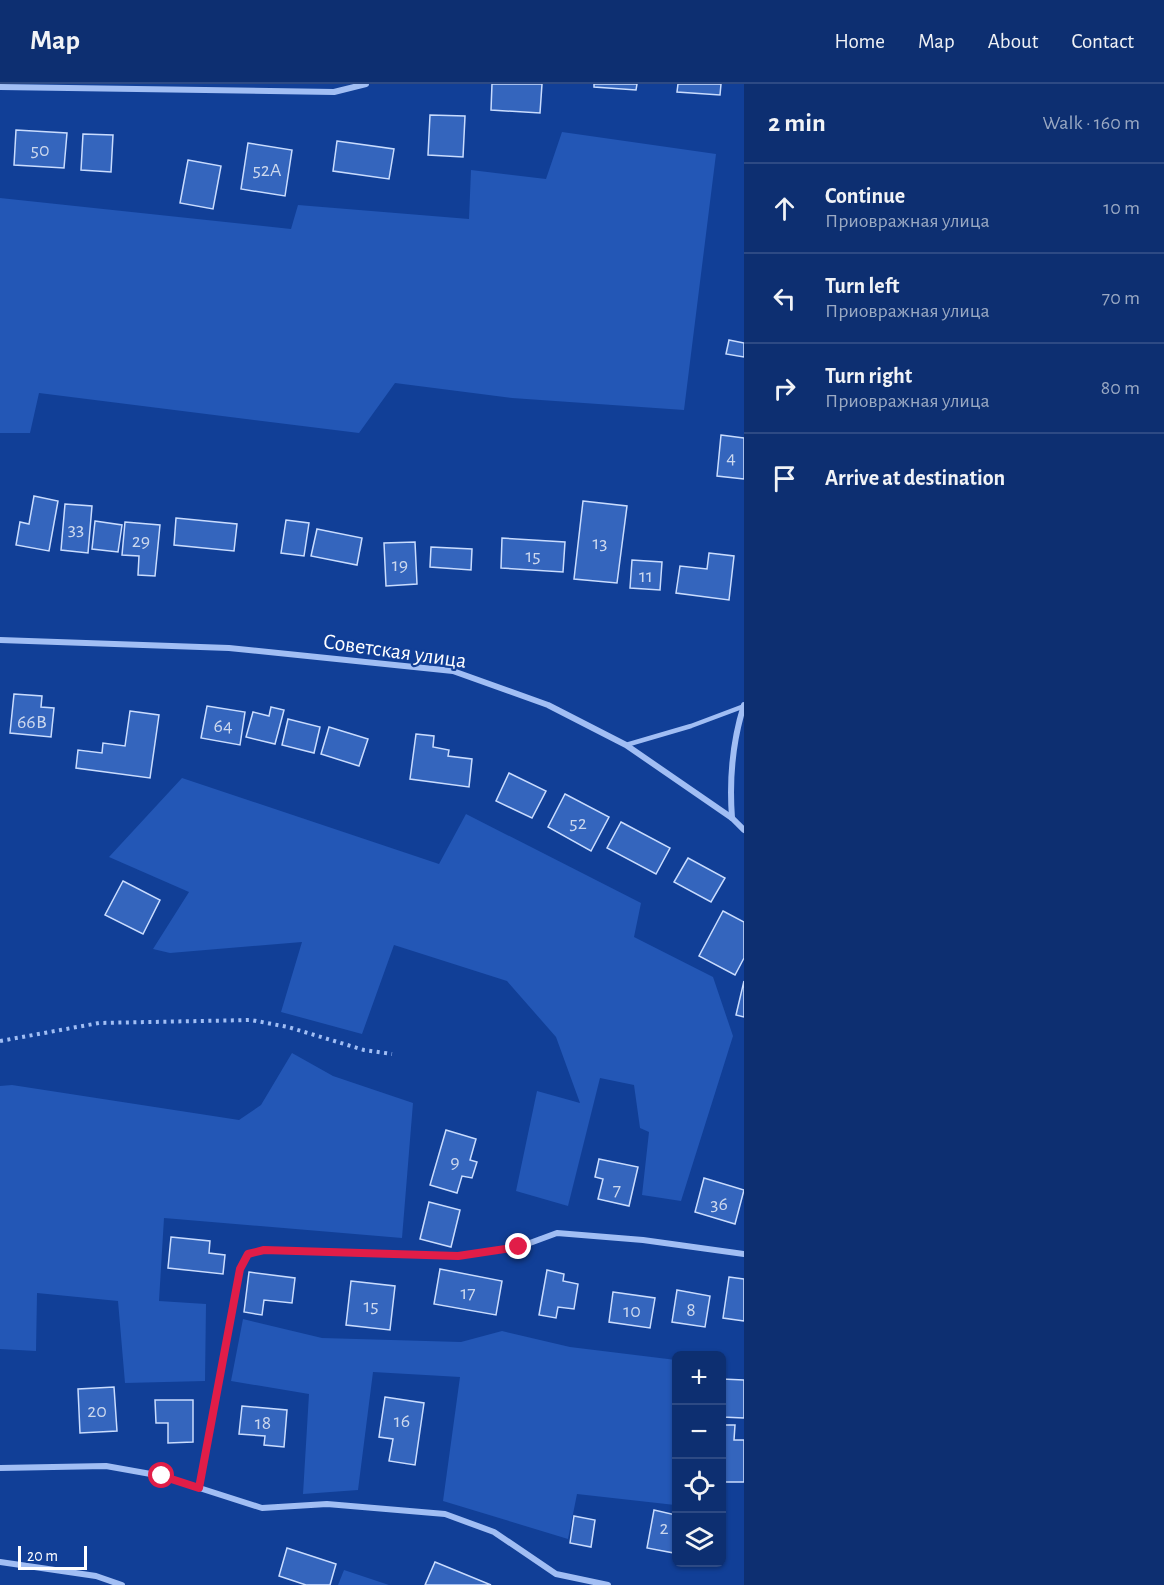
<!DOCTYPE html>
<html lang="en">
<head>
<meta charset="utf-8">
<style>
  body { margin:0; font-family:"Alegreya Sans",sans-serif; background:#1b3b79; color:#f1f3f6 }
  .controls { position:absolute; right:18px; bottom:18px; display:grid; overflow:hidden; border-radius:9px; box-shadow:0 2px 4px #0004 }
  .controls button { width:54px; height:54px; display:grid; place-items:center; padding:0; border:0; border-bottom:2px solid #2d4a84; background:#0d2f71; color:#f1f3f6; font:30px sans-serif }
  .scale { position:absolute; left:18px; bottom:15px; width:69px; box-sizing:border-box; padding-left:6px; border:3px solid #fff; border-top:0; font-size:16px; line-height:21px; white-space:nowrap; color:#fff; -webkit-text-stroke:4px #113f97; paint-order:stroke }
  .stop { position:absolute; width:18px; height:18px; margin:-14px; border:4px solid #e11d48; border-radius:50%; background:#fff }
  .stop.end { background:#e11d48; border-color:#fff; box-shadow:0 2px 6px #0008 }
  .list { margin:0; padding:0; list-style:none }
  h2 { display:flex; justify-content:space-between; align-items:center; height:78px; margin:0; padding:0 24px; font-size:26px }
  h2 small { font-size:20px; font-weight:400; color:#9aa9c3 }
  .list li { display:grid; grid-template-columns:39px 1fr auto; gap:18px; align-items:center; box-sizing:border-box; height:90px; padding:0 24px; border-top:2px solid #2d4a84 }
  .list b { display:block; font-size:22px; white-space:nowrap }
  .list p { margin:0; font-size:20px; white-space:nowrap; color:#9aa9c3 }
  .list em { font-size:20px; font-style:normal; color:#9aa9c3 }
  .icon { flex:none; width:33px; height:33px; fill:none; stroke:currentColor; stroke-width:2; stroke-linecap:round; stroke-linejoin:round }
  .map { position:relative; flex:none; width:744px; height:1501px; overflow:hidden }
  header { display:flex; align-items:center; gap:36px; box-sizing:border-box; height:84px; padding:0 30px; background:#0d2f71; border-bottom:2px solid #2d4a84 }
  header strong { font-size:28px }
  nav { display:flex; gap:33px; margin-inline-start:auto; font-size:21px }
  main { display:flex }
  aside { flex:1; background:#0d2f71 }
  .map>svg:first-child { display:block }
  .green { fill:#2357b6 }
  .building { fill:#3465bd; stroke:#c9dcfe; stroke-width:1.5 }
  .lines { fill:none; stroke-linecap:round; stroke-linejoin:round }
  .path { stroke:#a1bef4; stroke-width:4; stroke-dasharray:3 4.5; stroke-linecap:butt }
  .lane { stroke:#a1bef4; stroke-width:4.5 }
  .street { stroke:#a1bef4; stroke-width:6 }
  .route { stroke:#e11d48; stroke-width:8 }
  .labels { text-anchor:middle; stroke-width:4.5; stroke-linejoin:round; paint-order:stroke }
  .number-label { font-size:20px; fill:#ccd8ee }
  .street-label { font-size:22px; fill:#fff; stroke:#113f97 }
</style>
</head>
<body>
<header>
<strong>Map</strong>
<nav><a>Home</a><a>Map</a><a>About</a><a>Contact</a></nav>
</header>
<main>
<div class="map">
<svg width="744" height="1501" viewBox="0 0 744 1501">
  <rect width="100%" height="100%" fill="#113f97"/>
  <g class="green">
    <path d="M562 48 716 70 684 326 512 314 395 299 359 349 39 309 30 349H0V114L291 145 298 121 469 135 471 86 546 95Z"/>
    <path d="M182 694 439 780 466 730 641 819 634 853 713 893 733 952 681 1117 642 1111 649 1048 640 1044 634 1001 600 994 568 1122 516 1107 537 1007 580 1019 556 953 507 897 394 861 362 950 281 928 302 858 170 869 153 865 189 808 109 773Z"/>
    <path d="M292 969 333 992 413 1019 402 1154 164 1134 159 1217 206 1220 205 1297 125 1299 118 1217 37 1209 36 1267 0 1265V1002L12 1001 239 1036 261 1021Z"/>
    <path d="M243 1235 322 1254 461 1258 502 1247 570 1263 676 1276 675 1421 577 1410 568 1455 443 1417 460 1293 373 1288 358 1406 303 1410 309 1310 231 1297Z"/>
    <path d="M344 1486 389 1501H338Z"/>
  </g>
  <g class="building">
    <path d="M492 0H542L540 29 491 26Z"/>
    <path d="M594 0H637L636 6 594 3Z"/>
    <path d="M678 0H721L720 11 677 8Z"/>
    <path d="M430 31 465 32 463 73 428 71Z"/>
    <path d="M16 46 67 49 64 84 14 81Z"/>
    <path d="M83 50 113 51 111 88 81 86Z"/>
    <path d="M337 57 394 65 389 95 333 87Z"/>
    <path d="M248 59 292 66 285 112 241 105Z"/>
    <path d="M188 76 221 82 213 125 180 119Z"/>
    <path d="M729 256 744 259V273L726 270Z"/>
    <path d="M721 351 744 354V395L717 392Z"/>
    <path d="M34 412 58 417 49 467 16 461 20 438 29 440Z"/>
    <path d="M583 417 627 422 617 499 574 495Z"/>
    <path d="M65 420 92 422 88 469 61 466Z"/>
    <path d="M176 434 237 440 234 467 174 461Z"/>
    <path d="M286 436 309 439 304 472 281 469Z"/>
    <path d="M95 437 122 441 118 468 92 465Z"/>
    <path d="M125 438 160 441 155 492 138 491 139 472 122 471Z"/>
    <path d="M317 445 362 454 357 481 311 472Z"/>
    <path d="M502 454 565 458 563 488 501 484Z"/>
    <path d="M415 458 417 500 386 502 384 459Z"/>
    <path d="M431 463 472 465 471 486 430 483Z"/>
    <path d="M709 469 734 472 729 516 676 509 680 482 707 485Z"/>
    <path d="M632 476 662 478 660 506 630 504Z"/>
    <path d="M14 610 42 612 41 623 54 624 51 653 10 649Z"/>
    <path d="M207 622 245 628 240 661 201 654Z"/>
    <path d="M271 623 284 626 275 660 246 653 253 628 269 632Z"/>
    <path d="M130 627 159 631 150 694 76 684 78 666 102 669 103 659 125 662Z"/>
    <path d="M288 635 320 643 314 669 282 661Z"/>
    <path d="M329 643 368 655 359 682 321 670Z"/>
    <path d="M416 650 434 652 433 663 449 666 448 672 472 675 469 703 410 695Z"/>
    <path d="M509 689 546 707 532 734 496 717Z"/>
    <path d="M565 710 609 733 591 767 548 743Z"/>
    <path d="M621 738 670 764 656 790 607 764Z"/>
    <path d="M688 774 725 794 711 818 674 798Z"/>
    <path d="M123 797 160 816 143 850 105 831Z"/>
    <path d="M723 827 744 838V874L735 891 699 872Z"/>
    <path d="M744 897V933L736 931Z"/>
    <path d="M446 1046 476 1055 470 1076 477 1078 472 1094 462 1092 457 1109 430 1101Z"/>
    <path d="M599 1075 638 1083 629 1122 598 1115 603 1095 595 1093Z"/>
    <path d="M704 1094 744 1106 735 1140 695 1128Z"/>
    <path d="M429 1118 460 1126 451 1163 420 1155Z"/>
    <path d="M171 1153 210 1157 209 1169 225 1171 223 1190 168 1184Z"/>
    <path d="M440 1185 502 1197 496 1231 434 1220Z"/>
    <path d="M547 1186 564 1190 563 1197 578 1200 574 1225 558 1223 556 1234 539 1231Z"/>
    <path d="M249 1188 295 1194 292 1219 264 1216 262 1231 244 1228Z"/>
    <path d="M729 1193 744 1195V1237L723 1234Z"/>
    <path d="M351 1197 395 1202 390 1246 346 1241Z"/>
    <path d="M677 1206 710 1212 705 1243 672 1238Z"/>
    <path d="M613 1208 655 1214 650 1244 609 1238Z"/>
    <path d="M722 1295 744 1296V1334L722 1333Z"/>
    <path d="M114 1303 117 1347 80 1349 78 1305Z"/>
    <path d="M385 1313 424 1319 415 1381 389 1377 393 1355 379 1353Z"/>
    <path d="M155 1316H193V1358L168 1359V1339H156Z"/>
    <path d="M242 1322 287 1326 284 1363 264 1361 265 1352 239 1350Z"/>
    <path d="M722 1341H735L734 1356H744V1398H722Z"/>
    <path d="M654 1426 676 1431 674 1469 647 1464Z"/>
    <path d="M574 1432 595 1436 591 1463 570 1459Z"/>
    <path d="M287 1464 336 1480 330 1501H306L279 1492Z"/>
    <path d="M435 1478 491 1501H425Z"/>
  </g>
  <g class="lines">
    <path class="path" d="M0 957 99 939 251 936 288 943 364 966 392 970"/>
    <path class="lane" d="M626 661 691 642 744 622"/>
    <g class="street">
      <path d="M0 3 334 8 366 0"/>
      <path d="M0 556 229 564 453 587 548 621 626 661 732 734 744 746"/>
      <path d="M732 734C729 694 732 659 744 621"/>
      <path d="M0 1384 106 1382 162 1392 262 1424 327 1420 445 1430 494 1448 556 1490 608 1501"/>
      <path d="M199 1404 240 1185 248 1170 264 1166 458 1172 519 1163 557 1149 643 1156 744 1170"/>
      <path d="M0 1478 96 1492 122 1501"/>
    </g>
  </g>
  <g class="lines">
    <path class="route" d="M162 1392 199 1404 240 1185 248 1170 264 1166 458 1172 519 1163"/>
  </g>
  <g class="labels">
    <g class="number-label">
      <text x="40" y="72">50</text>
      <text x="267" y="92">52А</text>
      <text x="731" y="380">4</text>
      <text x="76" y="451">33</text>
      <text x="141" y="463">29</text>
      <text x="600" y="465">13</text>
      <text x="533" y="478">15</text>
      <text x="400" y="487">19</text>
      <text x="646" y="498">11</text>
      <text x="32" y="644">66В</text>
      <text x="223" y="648">64</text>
      <text x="578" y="745">52</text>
      <text x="455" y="1084">9</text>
      <text x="617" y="1112">7</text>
      <text x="719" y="1126">36</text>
      <text x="468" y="1215">17</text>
      <text x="371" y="1228">15</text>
      <text x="691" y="1232">8</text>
      <text x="632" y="1233">10</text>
      <text x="97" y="1333">20</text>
      <text x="402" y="1343">16</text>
      <text x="263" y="1345">18</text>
      <text x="664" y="1450">2</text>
    </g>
    <g class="street-label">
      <text transform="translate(395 566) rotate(8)" y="8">Советская улица</text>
    </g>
  </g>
</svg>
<div class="controls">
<button>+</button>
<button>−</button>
<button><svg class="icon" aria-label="locate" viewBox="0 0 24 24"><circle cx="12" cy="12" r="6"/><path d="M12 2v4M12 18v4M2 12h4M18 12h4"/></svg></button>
<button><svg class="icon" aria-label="layers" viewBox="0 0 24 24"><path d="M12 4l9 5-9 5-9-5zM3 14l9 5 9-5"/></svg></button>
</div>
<div class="scale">20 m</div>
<div class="stop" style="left:162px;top:1392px"></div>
<div class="stop end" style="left:519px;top:1163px"></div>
</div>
<aside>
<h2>2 min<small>Walk · 160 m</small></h2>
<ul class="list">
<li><svg class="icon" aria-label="ahead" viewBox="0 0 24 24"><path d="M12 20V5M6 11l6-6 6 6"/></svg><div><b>Continue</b><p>Приовражная улица</p></div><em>10 m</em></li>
<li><svg class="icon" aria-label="left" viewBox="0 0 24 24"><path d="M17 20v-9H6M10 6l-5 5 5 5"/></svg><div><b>Turn left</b><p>Приовражная улица</p></div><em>70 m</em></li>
<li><svg class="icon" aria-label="right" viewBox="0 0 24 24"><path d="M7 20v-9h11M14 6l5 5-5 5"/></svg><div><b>Turn right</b><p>Приовражная улица</p></div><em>80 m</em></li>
<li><svg class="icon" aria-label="arrive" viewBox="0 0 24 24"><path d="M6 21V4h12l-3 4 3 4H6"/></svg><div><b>Arrive at destination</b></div></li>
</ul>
</aside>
</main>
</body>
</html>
